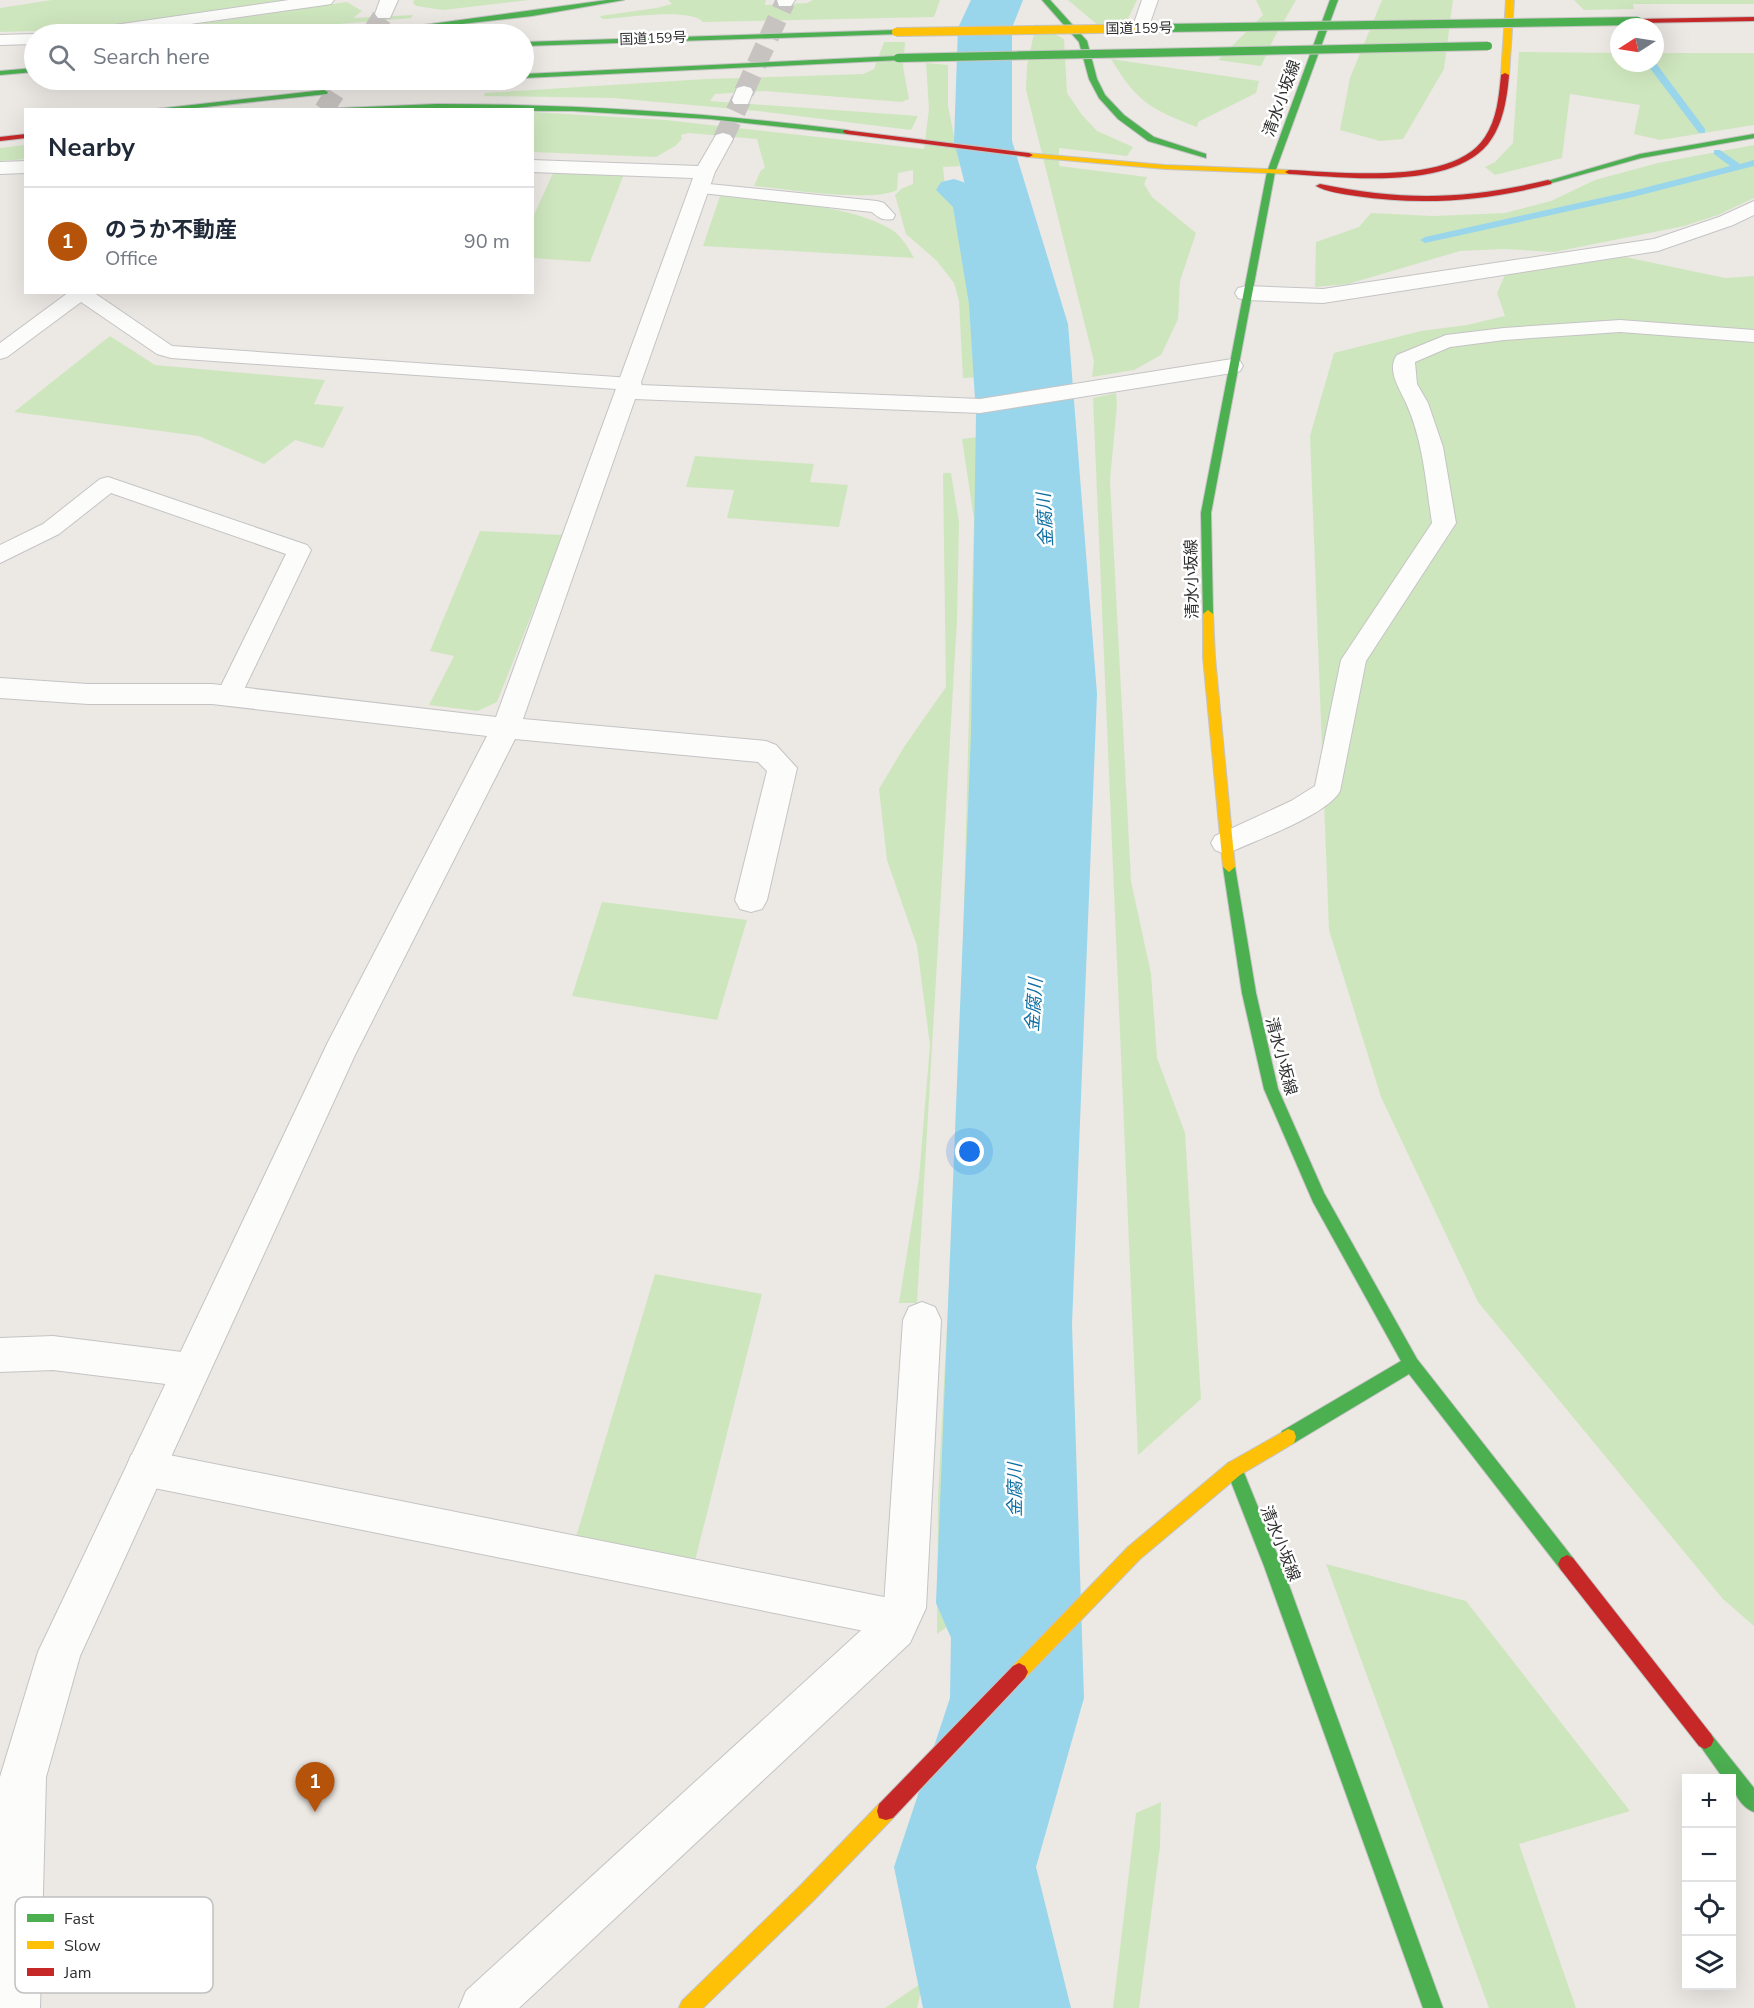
<!DOCTYPE html>
<html lang="en">
<head>
<meta charset="utf-8">
<style>
  body { margin:0; font-family:"Nunito Sans","Noto Sans JP",sans-serif; background:#f6f6f7; color:#1f2937 }
  .controls { position:absolute; right:18px; bottom:18px; display:grid; overflow:hidden; border-radius:0px; box-shadow:0 6px 24px #0002 }
  .controls button { width:54px; height:54px; display:grid; place-items:center; padding:0; border:0; border-bottom:2px solid #e0e1e3; background:#fff; color:#1f2937; font:30px sans-serif }
  .compass { position:absolute; left:1610px; top:18px; width:54px; height:54px; border-radius:50%; background:#fff; box-shadow:0 6px 24px #0002; rotate:258deg }
  .you { position:absolute; left:970px; top:1152px; width:21px; height:21px; margin:-15px; border:4px solid #fff; border-radius:50%; background:#1a73e8; box-shadow:0 0 0 9px #1a73e833 }
  .badge { display:grid; place-items:center; width:39px; height:39px; border-radius:50%; background:#b45309; color:#fff; font-size:20px; font-weight:700 }
  .pin { position:absolute; translate:-50% -50px; filter:drop-shadow(0 2px 3px #0008) }
  .pin::after { content:''; position:absolute; top:32px; width:21px; height:18px; background:inherit; clip-path:polygon(0 0,100% 0,50% 100%) }
  .list { margin:0; padding:0; list-style:none }
  h2 { display:flex; justify-content:space-between; align-items:center; height:78px; margin:0; padding:0 24px; font-size:26px }
  h2 small { font-size:20px; font-weight:400; color:#747a83 }
  .list li { display:grid; grid-template-columns:39px 1fr auto; gap:18px; align-items:center; box-sizing:border-box; height:108px; padding:0 24px; border-top:2px solid #e0e1e3 }
  .list b { display:block; font-size:22px; white-space:nowrap }
  .list p { margin:0; font-size:20px; white-space:nowrap; color:#747a83 }
  .list em { font-size:20px; font-style:normal; color:#747a83 }
  .icon { flex:none; width:33px; height:33px; fill:none; stroke:currentColor; stroke-width:2; stroke-linecap:round; stroke-linejoin:round }
  .map { position:relative; flex:none; width:1754px; height:2008px; overflow:hidden }
  .search { position:absolute; background:#fff; box-shadow:0 6px 24px #0002; left:24px; top:24px; width:510px; height:66px; display:flex; align-items:center; gap:15px; box-sizing:border-box; padding:0 21px; border-radius:33px; color:#747a83; font-size:22px }
  .panel { position:absolute; background:#fff; box-shadow:0 6px 24px #0002; left:24px; top:108px; width:510px; height:186px; border-radius:0px }
  .map>svg:first-child { display:block }
  .green { fill:#cee6be }
  .lines { fill:none; stroke-linecap:round; stroke-linejoin:round }
  .stream { fill:#99d6ec; fill-rule:evenodd }
  .canal { fill:#99d6ec; fill-rule:evenodd }
  .river { fill:#99d6ec; fill-rule:evenodd }
  .street-tunnel { stroke:#c6c3c0; stroke-width:20; stroke-dasharray:20 10; stroke-linecap:butt }
  .lane-casing { stroke:#c5c4c5; stroke-width:2 }
  .street-casing { stroke:#c5c4c5; stroke-width:2 }
  .fast-casing { stroke:#c5c4c5; stroke-width:2 }
  .slow-casing { stroke:#c5c4c5; stroke-width:2 }
  .jam-casing { stroke:#c5c4c5; stroke-width:2 }
  .lane { fill:#fcfcfb; fill-rule:evenodd }
  .street { fill:#fcfcfb; fill-rule:evenodd }
  .fast { fill:#4caf50; fill-rule:evenodd }
  .slow { fill:#ffc107; fill-rule:evenodd }
  .jam { fill:#c62828; fill-rule:evenodd }
  .fast-bridge-casing { stroke:#c6c5c4; stroke-width:10; stroke-linecap:butt }
  .slow-bridge-casing { stroke:#c6c5c4; stroke-width:10; stroke-linecap:butt }
  .fast-bridge { stroke:#4caf50; stroke-width:8 }
  .slow-bridge { stroke:#ffc107; stroke-width:8 }
  .labels { text-anchor:middle; stroke-width:5; stroke-linejoin:round; paint-order:stroke }
  .far-street-label { font-size:14px; fill:#2e2e2e; stroke:#fff }
  .street-label { font-size:16px; fill:#2e2e2e; stroke:#fff }
  .water-label { font-size:18px; font-style:italic; fill:#0d6fa3; stroke:#fff }
  .key { fill:#fff; stroke:#c0c0c0; stroke-width:1.5 }
  .key-label { font-size:16px; fill:#2e2e2e }
</style>
</head>
<body>
<div class="map">
<svg width="1754" height="2008" viewBox="0 0 1754 2008">
  <rect width="100%" height="100%" fill="#ece8e4"/>
  <g class="green">
    <path d="M52 0H293L95 29 0 32V8Z"/>
    <path d="M414 0H529L443 10 416 6 413 3Z"/>
    <path d="M668 0H766L765 5 807 3 813 0H940L934 17 703 22C690 7 624 18 602 19L600 16 656 8 672 4Z"/>
    <path d="M1068 0H1137L1125 25 1099 26Z"/>
    <path d="M1256 0H1296L1273 40 1261 66 1218 60 1263 15Z"/>
    <path d="M1382 0H1453L1444 69 1403 139 1380 141 1340 130 1350 78Z"/>
    <path d="M1574 0H1754V4H1633L1634 9 1584 10Z"/>
    <path d="M347 2 362 11 353 18 413 15 411 18 216 34H131Z"/>
    <path d="M1036 24 1064 39 1067 93 1082 115 1097 131 1133 147 1127 156 1059 148V166L1147 177 1144 184 1152 197 1196 233 1180 281 1178 319 1161 355 1134 370 1092 377 1094 361 1026 90 1027 66Z"/>
    <path d="M884 42H905L903 67 909 99 902 102 765 91 715 94 710 101 918 116 911 130 758 111 613 98 484 96 485 93 706 79 863 74 874 69Z"/>
    <path d="M1519 52 1619 53V63H1655V53H1754V125L1660 140 1634 134 1640 105 1570 94 1562 158 1495 175 1485 167 1495 162 1513 143Z"/>
    <path d="M1111 59 1259 81 1256 93 1198 122 1197 127C1150 109 1138 103 1111 59Z"/>
    <path d="M926 63 948 65V106L960 166 943 167 945 187 959 203 981 307 984 377 963 378 959 301 954 283 937 261 906 234 895 195 901 189 913 184V170L898 173 897 190C871 203 786 189 754 186L761 170 765 168 757 139 689 133 681 135 682 139 675 146 656 157 533 152V112L665 120 924 149 929 109Z"/>
    <path d="M25 145V159L0 161V148Z"/>
    <path d="M1754 145V198L1718 215 1684 226 1554 252 1503 249 1460 251 1348 284 1315 287 1316 242 1359 227 1371 213 1433 216 1505 213 1551 201 1595 180 1658 163Z"/>
    <path d="M554 171 624 174 590 262 533 258V217Z"/>
    <path d="M720 196C771 202 841 203 887 227 899 232 908 247 914 258L703 246Z"/>
    <path d="M1625 257 1725 278 1754 276V1626L1723 1599 1478 1302 1381 1097 1329 930 1310 436 1334 353 1421 331 1467 325 1505 316 1497 293 1505 275Z"/>
    <path d="M110 336 155 365 325 380 314 404 344 407 323 448 295 440 264 464 199 436 14 412Z"/>
    <path d="M1116 393 1117 405 1110 480 1131 881 1151 974 1157 1058 1185 1133 1201 1399 1138 1455 1093 398Z"/>
    <path d="M986 436 987 815 968 1612 937 1634 938 1496 959 1098 974 519 962 439Z"/>
    <path d="M695 456 814 464 810 482 848 485 839 527 727 518 734 490 686 487Z"/>
    <path d="M943 473H951L959 522 957 620 917 1303H899L919 1178 930 1045 917 946 887 860 879 789 904 747 946 687Z"/>
    <path d="M480 531 563 535 497 702 478 711 429 705 454 656 430 651Z"/>
    <path d="M602 902 747 920 717 1020 572 996Z"/>
    <path d="M655 1274 762 1294 695 1561 576 1537Z"/>
    <path d="M1326 1564 1466 1601 1630 1811 1519 1844 1576 2008H1489Z"/>
    <path d="M1161 1802 1160 1846 1139 2008H1113L1136 1813Z"/>
    <path d="M923 1982 917 2008H885Z"/>
  </g>
  <g class="lines">
    <g class="stream">
      <path d="M1655 62 1705 129V133H1699L1646 63Z"/>
      <path d="M1714 150H1720L1740 164 1754 160V166L1633 197 1425 243 1420 240 1425 237 1632 191 1730 166 1714 154Z"/>
    </g>
    <path class="canal" d="M954 179C969 183 979 190 988 203L1007 304 1018 415 1021 735 1012 1600 1056 1698 1045 1726 1017 1737 989 1726 936 1603 971 735 976 415 969 304 953 207 936 190 941 182Z"/>
    <path class="river" d="M971 0H1023L1012 28V141L1068 324 1097 694 1072 1324 1084 1698 1036 1867 1071 2008H923L894 1867 950 1698 956 1324 1011 694 1000 324 954 141 958 28Z"/>
    <g class="street-tunnel">
      <path d="M371 34 384 14"/>
      <path d="M744 92 785 2"/>
      <path d="M324 110 343 80"/>
      <path d="M723 139 741 100"/>
    </g>
    <defs>
      <g id="lane">
        <path d="M1142 0H1158L1150 23 1142 28 1134 23Z"/>
        <path d="M699 183 877 201 884 203 895 215 893 219C883 221 879 218 872 212L693 192 690 188 693 184Z"/>
        <path d="M69 292H93L172 346 631 378 638 380 642 384 638 388 631 390 171 358 157 354 81 302 7 357 0 359V343Z"/>
        <path d="M1620 320 1754 330V342L1620 332 1504 340 1450 347 1415 362 1417 384 1428 403 1443 447 1456 523 1366 661 1340 791C1328 814 1260 839 1235 850L1225 854 1215 850 1211 843 1215 836 1291 801 1315 786 1341 660 1432 523C1426 483 1423 440 1406 403 1400 389 1386 370 1397 355L1446 335 1504 328Z"/>
        <path d="M108 477 307 545 311 550 238 702 229 705 220 702 216 696 286 554 111 493 59 534 0 563V545L43 524 100 479Z"/>
        <path d="M53 1336 190 1353 202 1358 208 1370 202 1382 190 1387 53 1370 0 1372V1338Z"/>
        <path d="M144 1450 899 1600 913 1605 918 1619 913 1633 899 1638 144 1486 131 1481 126 1468 131 1455Z"/>
      </g>
      <g id="street">
        <path d="M289 0H334L331 4 325 5 120 34H78L81 30 87 29Z"/>
        <path d="M380 0H398L390 18H378L375 14Z"/>
        <path d="M777 0H795L791 6H779Z"/>
        <path d="M34 34H37H34V44L0 45V35Z"/>
        <path d="M744 86 751 88 753 92 748 104H734L732 100 737 88Z"/>
        <path d="M723 133 730 135 733 139 715 172 640 385 980 399 1232 359 1240 361 1243 366 1240 371 1232 373 980 413 635 399 523 719 766 741 776 745 797 768 767 900 762 909 751 912 740 909 735 900 767 771 758 762 515 739 355 1055 80 1656 46 1777 40 2008H0V1777L38 1652 328 1042 487 736 212 704H88L0 698V678L88 684H212L496 717 693 178 532 172V160L698 166 716 135Z"/>
        <path d="M26 161V173L0 174V162Z"/>
        <path d="M1754 201V215L1733 225 1658 251 1323 303 1246 300 1238 298 1235 293 1238 288 1246 286 1323 289 1654 239 1719 217Z"/>
        <path d="M922 1302 935 1307 941 1320 926 1608 910 1643 519 2008H459L466 1991 880 1613 884 1605 903 1320 909 1307Z"/>
      </g>
      <g id="fast">
        <path d="M607 0H624L532 16 375 34H357Z"/>
        <path d="M1042 0H1050L1087 41 1097 79 1105 95 1124 115 1154 137 1206 154V158L1148 141 1118 119 1099 98 1089 79 1079 42Z"/>
        <path d="M1330 0H1338L1275 172 1211 513 1213 614 1208 618 1203 614 1201 513 1267 172Z"/>
        <path d="M896 30 900 32 899 34 524 46V42Z"/>
        <path d="M898 56 902 58 901 60 524 78V74Z"/>
        <path d="M34 68V72L0 75V71Z"/>
        <path d="M452 80H479L475 82 411 87 407 85 411 83Z"/>
        <path d="M324 90 328 92 327 94 178 110H147Z"/>
        <path d="M436 104C574 104 710 113 847 130L851 132 847 134 710 119 573 111 294 110Z"/>
        <path d="M1754 134V138L1641 158 1548 184 1544 182 1640 154Z"/>
        <path d="M1229 862 1235 867 1256 993 1278 1089 1324 1193 1417 1359 1573 1558 1576 1564 1573 1570 1567 1573 1561 1570 1409 1374 1294 1443 1288 1445 1282 1443 1280 1437 1282 1431 1401 1361 1313 1202 1264 1089 1242 993 1223 867Z"/>
        <path d="M1234 1461 1240 1463 1282 1566 1443 2008H1423L1264 1566 1226 1469 1228 1463Z"/>
        <path d="M1705 1731 1711 1734 1754 1788V1812C1741 1807 1732 1792 1732 1778H1723L1696 1740 1699 1734Z"/>
      </g>
      <g id="slow">
        <path d="M1506 0H1514L1509 75 1505 77 1501 75Z"/>
        <path d="M1026 153 1165 165 1289 170 1293 172 1289 174 1165 169 1029 157H1026Z"/>
        <path d="M1208 610 1213 614 1215 657 1235 867 1229 872 1223 867 1203 657V614Z"/>
        <path d="M1288 1429 1294 1431 1296 1437 1294 1443 1240 1475 1140 1559 1025 1678 1019 1681 1013 1678 1010 1672 1013 1666 1128 1547 1228 1463Z"/>
        <path d="M886 1802 893 1804 895 1811 893 1818 813 1901 703 2008H679L682 2001 799 1887 879 1804Z"/>
      </g>
      <g id="jam">
        <path d="M1754 17V21L1638 23 1634 21 1638 19Z"/>
        <path d="M1505 73 1509 75C1507 99 1503 125 1488 144 1449 191 1343 177 1289 174L1285 172 1289 170C1340 172 1454 186 1485 137 1497 119 1499 96 1501 75Z"/>
        <path d="M844 130 1029 153 1033 155 1029 157 847 134 843 132Z"/>
        <path d="M26 134V138L0 141V137Z"/>
        <path d="M1548 180 1552 182 1551 184C1485 201 1423 206 1356 196 1343 194 1326 192 1316 186L1320 184C1403 201 1465 200 1548 180Z"/>
        <path d="M1567 1555 1573 1558 1711 1734 1714 1740 1711 1746 1705 1749 1699 1746 1561 1570 1558 1564 1561 1558Z"/>
        <path d="M1019 1663 1025 1666 1028 1672 1025 1678 893 1818 886 1820 879 1818 877 1811 879 1804 1013 1666Z"/>
      </g>
    </defs>
    <use href="#lane" class="lane-casing"/>
    <use href="#street" class="street-casing"/>
    <use href="#fast" class="fast-casing"/>
    <use href="#slow" class="slow-casing"/>
    <use href="#jam" class="jam-casing"/>
    <use href="#lane" class="lane"/>
    <use href="#street" class="street"/>
    <use href="#fast" class="fast"/>
    <use href="#slow" class="slow"/>
    <use href="#jam" class="jam"/>
    <defs>
      <g id="fast-bridge">
        <path d="M1163 28 1638 21"/>
        <path d="M898 58 1488 46"/>
      </g>
      <path id="slow-bridge" d="M896 32 1163 28"/>
    </defs>
    <use href="#fast-bridge" class="fast-bridge-casing"/>
    <use href="#slow-bridge" class="slow-bridge-casing"/>
    <use href="#fast-bridge" class="fast-bridge"/>
    <use href="#slow-bridge" class="slow-bridge"/>
  </g>
  <g class="labels">
    <g class="far-street-label">
      <text transform="translate(1139 28) rotate(-1)" y="5">国道159号</text>
      <text transform="translate(653 38) rotate(-2)" y="5">国道159号</text>
    </g>
    <g class="street-label">
      <text transform="translate(1281 98) rotate(-70)" y="6">清水小坂線</text>
      <text transform="translate(1191 579) rotate(-91)" y="6">清水小坂線</text>
      <text transform="translate(1282 1056) rotate(75)" y="6">清水小坂線</text>
      <text transform="translate(1281 1543) rotate(68)" y="6">清水小坂線</text>
    </g>
    <g class="water-label">
      <text transform="translate(1045 520) rotate(-93)" y="6">金腐川</text>
      <text transform="translate(1034 1005) rotate(-86)" y="6">金腐川</text>
      <text transform="translate(1015 1490) rotate(-90)" y="6">金腐川</text>
    </g>
  </g>
  <rect x="15" y="1897" width="198" height="96" rx="9" class="key"/>
  <rect x="27" y="1914" width="27" height="8" fill="#4caf50"/>
  <rect x="27" y="1941" width="27" height="8" fill="#ffc107"/>
  <rect x="27" y="1968" width="27" height="8" fill="#c62828"/>
  <g class="key-label">
    <text x="64" y="1924">Fast</text>
    <text x="64" y="1951">Slow</text>
    <text x="64" y="1978">Jam</text>
  </g>
</svg>
<div class="controls">
<button>+</button>
<button>−</button>
<button><svg class="icon" aria-label="locate" viewBox="0 0 24 24"><circle cx="12" cy="12" r="6"/><path d="M12 2v4M12 18v4M2 12h4M18 12h4"/></svg></button>
<button><svg class="icon" aria-label="layers" viewBox="0 0 24 24"><path d="M12 4l9 5-9 5-9-5zM3 14l9 5 9-5"/></svg></button>
</div>
<svg class="compass" viewBox="-18 -18 36 36"><path d="M0-13l5 13h-10z" fill="#e53935"/><path d="M0 13l5-13h-10z" fill="#747a83"/></svg>
<div class="you"></div>
<div class="pin badge" style="left:315px;top:1812px">1</div>
<div class="search"><svg class="icon" aria-label="search" viewBox="0 0 24 24"><circle cx="10" cy="10" r="6"/><path d="M15 15l6 6"/></svg>Search here</div>
<section class="panel">
<h2>Nearby<small></small></h2>
<ul class="list">
<li><span class="badge">1</span><div><b>のうか不動産</b><p>Office</p></div><em>90 m</em></li>
</ul>
</section>
</div>
</body>
</html>
